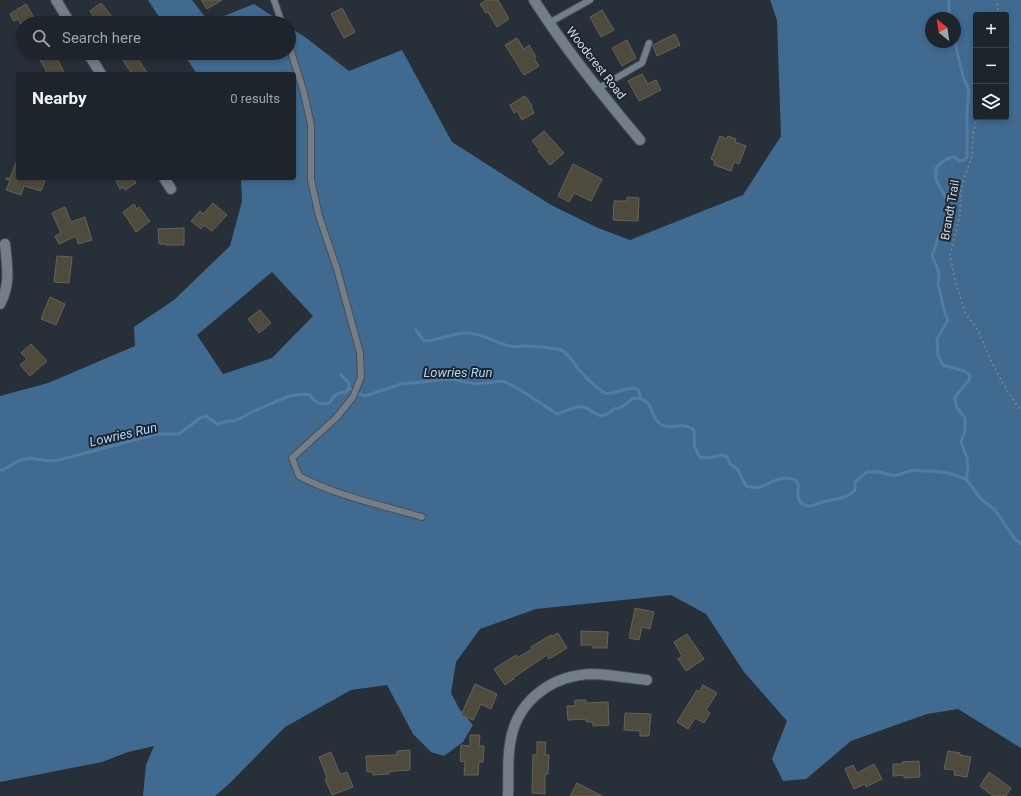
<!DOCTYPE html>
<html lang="en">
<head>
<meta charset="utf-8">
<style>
  body { margin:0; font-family:Roboto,sans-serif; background:#252c33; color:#f1f3f6 }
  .controls { position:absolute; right:12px; top:12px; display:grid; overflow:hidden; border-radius:4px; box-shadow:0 2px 6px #0003 }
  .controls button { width:36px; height:36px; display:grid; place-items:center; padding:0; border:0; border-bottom:1px solid #3b4147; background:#1d242b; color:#f1f3f6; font:20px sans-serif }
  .compass { position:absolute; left:925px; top:12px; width:36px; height:36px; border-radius:50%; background:#1d242b; box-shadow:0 2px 6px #0003; rotate:331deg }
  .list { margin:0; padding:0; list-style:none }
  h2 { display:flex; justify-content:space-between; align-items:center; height:52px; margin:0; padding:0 16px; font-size:17px }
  h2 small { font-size:13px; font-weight:400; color:#a0a4a9 }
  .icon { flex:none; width:22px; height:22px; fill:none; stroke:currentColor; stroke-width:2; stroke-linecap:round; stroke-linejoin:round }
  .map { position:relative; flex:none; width:1021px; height:796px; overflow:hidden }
  .search { position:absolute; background:#1d242b; box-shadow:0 2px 6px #0003; left:16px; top:16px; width:280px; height:44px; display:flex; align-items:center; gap:10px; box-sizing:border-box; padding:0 14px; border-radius:22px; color:#a0a4a9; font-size:15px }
  .panel { position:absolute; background:#1d242b; box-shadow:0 2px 6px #0003; left:16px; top:72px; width:280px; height:108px; border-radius:4px }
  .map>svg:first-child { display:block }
  .forest { fill:#406a90; fill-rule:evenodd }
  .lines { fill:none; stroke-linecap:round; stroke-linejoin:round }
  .stream { stroke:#527ca3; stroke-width:3 }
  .building { fill:#4f4a3e; stroke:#676255 }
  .lane-casing { stroke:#474e56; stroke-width:8 }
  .street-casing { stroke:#474e56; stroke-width:12 }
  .path { stroke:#788088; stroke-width:2; stroke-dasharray:2 3; stroke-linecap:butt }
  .lane { stroke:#737e88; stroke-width:6 }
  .street { stroke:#737e88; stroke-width:10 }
  .labels { text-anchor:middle; stroke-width:4; stroke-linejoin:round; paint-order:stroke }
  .street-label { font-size:12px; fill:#d4dae0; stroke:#1d262f }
  .water-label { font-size:13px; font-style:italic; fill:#afd5f9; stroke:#1d262f }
</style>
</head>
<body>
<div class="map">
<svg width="1021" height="796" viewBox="0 0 1021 796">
  <rect width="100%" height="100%" fill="#273039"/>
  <g class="forest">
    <path d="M148 0H192L209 22 254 4 283 23H163Z"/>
    <path d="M770 0H1021V748L958 709 927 714 851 741 806 779 783 781 772 759 787 721 744 672 706 614 671 595 536 609 480 629 456 662 451 693 460 710 473 725 463 742 444 756 431 752 413 734 387 685 351 690 285 727 228 785 215 796H143L146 765 154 746 128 752 102 762 0 782V396L48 383 135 346 134 327 174 300 230 246 242 201 241 178H294V74H197L183 53H289V27L305 37 349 71 402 50 452 142 551 205 598 228 630 240 743 195 781 136 777 20ZM976 15H1006V117H976ZM931 18H955V42H931ZM272 272 313 316 272 358 223 374 197 335Z"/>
  </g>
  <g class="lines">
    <g class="stream">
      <path d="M949 18V0"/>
      <path d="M955 42 963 77 969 90 967 111V157L964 160 959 161 955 157C947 157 942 162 936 168V180L951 207 950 220 938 238 932 256 937 267 939 275 938 284 945 314 948 320 937 339 938 356 943 365 964 371 970 375 969 380 955 397 956 406 965 418V430L961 442 967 458 968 470 966 479"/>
      <path d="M416 330 424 341C439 341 453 332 469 333 484 334 498 344 513 347 516 347 521 346 525 346 533 346 555 348 561 350 568 353 572 361 576 366 581 373 597 389 605 393 614 397 641 377 640 398"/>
      <path d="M341 375 349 383V388"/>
      <path d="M349 388 357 393 365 396 401 384 422 382 451 379 475 384 503 381 519 389 557 414C564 412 577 405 584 407 593 410 598 420 609 413 611 412 612 410 614 409 618 407 615 410 620 408 628 404 631 395 641 399 655 404 650 419 662 425 672 430 683 421 694 430 695 442 692 446 700 457L707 458 722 455 727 457 730 464 738 470 746 486C765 492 769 478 787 478 789 478 793 479 796 480L799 486C796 496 798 506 811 506 815 505 819 503 823 502 835 498 846 500 855 490V482L867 472H879L894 476 914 470 921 471H932L948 473 966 479 981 499 995 510 1014 538 1021 544"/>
      <path d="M0 470H3L18 461 30 458 49 461 59 460 157 434H179L200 418 206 416 217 424 229 421H235L254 411 289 396 305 394 310 395 314 400 321 404 329 403C334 397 338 391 346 392L349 388"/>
    </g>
  </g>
  <g class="building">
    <path d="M201 0H222L207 9Z"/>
    <path d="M487 0H498L509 19 497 27 488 12 486 13 480 4Z"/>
    <path d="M101 3 113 18 106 23H98L90 11Z"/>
    <path d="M26 4 37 23H23L22 26 18 19 14 21 10 14Z"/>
    <path d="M342 8 355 32 344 38 331 14Z"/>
    <path d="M602 10 614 30 601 37 590 17Z"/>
    <path d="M675 34 680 45 657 56 653 46V45Z"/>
    <path d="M517 38 524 49 529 45 536 57 534 58 539 66 524 75 505 45Z"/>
    <path d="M627 40 636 58 622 66 612 48Z"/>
    <path d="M36 53H54L65 74H48Z"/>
    <path d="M118 53H134L148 74H132Z"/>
    <path d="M642 74 648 84 656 80 661 90 639 101 628 81Z"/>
    <path d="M524 96 525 97H526L532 106 531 107 534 113 522 120 517 111 514 113 510 105Z"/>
    <path d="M544 131 564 153 550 165 538 151 540 150 532 141Z"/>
    <path d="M720 136 727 139 728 136 736 139 735 142 746 146 739 164 734 162 731 171 714 165 715 161 711 159Z"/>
    <path d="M17 160H18V178H46L41 191 24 186 21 195 6 190 10 181 6 179V178H10Z"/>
    <path d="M573 164 602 179 591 201 574 193 569 202 558 196Z"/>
    <path d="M120 178H133L136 183 125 190 123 187 120 189 116 181Z"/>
    <path d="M627 197 639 198 638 221 613 220 614 201H627Z"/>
    <path d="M213 203 227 215 212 231 204 225 201 229 191 221 200 211 203 214Z"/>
    <path d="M134 204 137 209 139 207 150 221 136 232 123 212Z"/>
    <path d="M65 207 71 222 85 217 92 240 78 244 76 236 59 244 55 236 61 233 52 213Z"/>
    <path d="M184 228V245H166L165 244H159L158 229Z"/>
    <path d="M57 256 72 257 69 283 54 282Z"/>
    <path d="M50 297 65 304 56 325 41 319Z"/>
    <path d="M260 310 271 323 259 333 248 319Z"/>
    <path d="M31 344 47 361 30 376 20 365 27 359 21 353Z"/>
    <path d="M635 608 654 612 650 629 642 627 639 640 629 638Z"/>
    <path d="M581 631 608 632 607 648H593V645H581Z"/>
    <path d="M558 633 567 648 549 659 547 655 529 667 513 678 514 679 505 685 494 669 516 655 517 658 532 649 531 647 551 635 552 636Z"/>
    <path d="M687 634 704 659 686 671 678 659 682 656 674 642Z"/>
    <path d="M475 684 497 694 491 709 481 704 473 720 461 715Z"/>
    <path d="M703 685 717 693 706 710 710 713 704 723 695 718 688 729 677 722 697 690 699 692Z"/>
    <path d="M575 700H586V703L608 702 609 725 593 726V722H586V719L568 720 567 706H575Z"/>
    <path d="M625 713 651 714 649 736H640V731L624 730Z"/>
    <path d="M470 735H480L479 746H484L483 762H479L478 775H464L465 762 460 761 461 745 470 746Z"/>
    <path d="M537 742H546L545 755H549L548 774H545V794L532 793 533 755H537Z"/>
    <path d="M410 750V770L394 771 389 772V774L373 775V772H367L366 756 397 755V751Z"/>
    <path d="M948 751 960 753V755L971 757 967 777 954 775 955 770 944 769Z"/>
    <path d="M331 752 340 774 347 772 353 787 332 795 325 779 327 778 319 757Z"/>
    <path d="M919 761 920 777 904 778V775L893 776V764H903L902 762Z"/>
    <path d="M874 764 882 779 866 787 865 784 854 789 845 769 853 765 857 773Z"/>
    <path d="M989 772 1011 788 1006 796H993L980 786Z"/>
    <path d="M577 783 602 796H570Z"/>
  </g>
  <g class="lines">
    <defs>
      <g id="lane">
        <path d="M274 0 282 23"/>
        <path d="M549 23 590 0"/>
        <path d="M289 45 304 93 311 125V180L319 216 337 269 360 353 361 377 353 397 336 418 292 458 299 476C337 496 381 505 422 517"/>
        <path d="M597 89 642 63 649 43"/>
      </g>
      <g id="street">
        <path d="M56 0 70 23"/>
        <path d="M534 0C566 50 602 95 640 140"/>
        <path d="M88 53 101 74"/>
        <path d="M164 178 171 189"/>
        <path d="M0 304C11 284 7 265 5 244"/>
        <path d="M508 796C509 779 507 761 510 744 516 700 553 674 595 674 612 675 630 678 647 680"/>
      </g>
    </defs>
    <use href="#lane" class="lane-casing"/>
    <use href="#street" class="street-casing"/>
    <g class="path">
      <path d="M996 15 998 9 997 0"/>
      <path d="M977 117 973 134 972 156 961 188 960 215 950 255 956 284 965 312 979 332 990 359 1007 391 1021 411"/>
    </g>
    <use href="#lane" class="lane"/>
    <use href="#street" class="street"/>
  </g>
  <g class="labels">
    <g class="street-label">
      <text transform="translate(596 63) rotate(52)" y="4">Woodcrest Road</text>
      <text transform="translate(950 210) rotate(-80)" y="4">Brandt Trail</text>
    </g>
    <g class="water-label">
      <text x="458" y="377">Lowries Run</text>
      <text transform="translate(123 434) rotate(-13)" y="5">Lowries Run</text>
    </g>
  </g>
</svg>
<div class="controls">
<button>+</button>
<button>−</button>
<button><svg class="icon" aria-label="layers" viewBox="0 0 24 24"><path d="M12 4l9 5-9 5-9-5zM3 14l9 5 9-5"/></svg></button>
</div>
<svg class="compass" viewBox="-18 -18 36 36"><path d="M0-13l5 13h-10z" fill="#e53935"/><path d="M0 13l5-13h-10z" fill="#a0a4a9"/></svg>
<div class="search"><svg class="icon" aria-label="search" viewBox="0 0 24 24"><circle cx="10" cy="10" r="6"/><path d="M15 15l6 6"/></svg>Search here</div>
<section class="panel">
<h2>Nearby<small>0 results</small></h2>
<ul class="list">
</ul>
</section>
</div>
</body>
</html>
